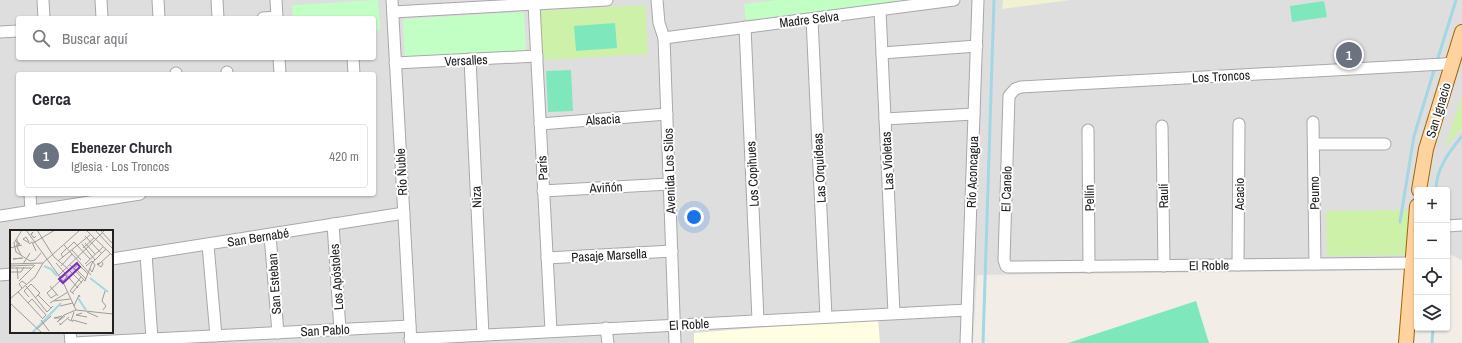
<!DOCTYPE html>
<html lang="es">
<head>
<meta charset="utf-8">
<style>
  body { margin:0; font-family:"Archivo Narrow",sans-serif; background:#f7f7f7; color:#2b2b33 }
  .controls { position:absolute; right:12px; bottom:12px; display:grid; overflow:hidden; border-radius:4px; box-shadow:0 1px 3px #0004 }
  .controls button { width:36px; height:36px; display:grid; place-items:center; padding:0; border:0; border-bottom:1px solid #e1e1e2; background:#fff; color:#2b2b33; font:20px sans-serif }
  .you { position:absolute; left:694px; top:217px; width:14px; height:14px; margin:-10px; border:3px solid #fff; border-radius:50%; background:#1a73e8; box-shadow:0 0 0 6px #1a73e833 }
  .badge { display:grid; place-items:center; width:26px; height:26px; border-radius:50%; background:#d20006; color:#fff; font-size:13px; font-weight:700 }
  .pin { position:absolute; translate:-50% -50%; border:2px solid #fff; box-shadow:0 1px 4px #0006 }
  .list { margin:0; padding:0; list-style:none }
  h2 { display:flex; justify-content:space-between; align-items:center; height:52px; margin:0; padding:0 16px; font-size:17px }
  h2 small { font-size:13px; font-weight:400; color:#7c7c81 }
  .list li { display:grid; grid-template-columns:26px 1fr auto; gap:12px; align-items:center; box-sizing:border-box; height:64px; margin:0 8px 8px; padding:0 8px; border:1px solid #e1e1e2; border-radius:4px }
  .list b { display:block; font-size:15px; white-space:nowrap }
  .list p { margin:0; font-size:13px; white-space:nowrap; color:#7c7c81 }
  .list em { font-size:13px; font-style:normal; color:#7c7c81 }
  .icon { flex:none; width:22px; height:22px; fill:none; stroke:currentColor; stroke-width:2; stroke-linecap:round; stroke-linejoin:round }
  .map { position:relative; flex:none; width:1462px; height:343px; overflow:hidden }
  .search { position:absolute; background:#fff; box-shadow:0 1px 3px #0004; left:16px; top:16px; width:360px; height:44px; display:flex; align-items:center; gap:10px; box-sizing:border-box; padding:0 14px; border-radius:4px; color:#7c7c81; font-size:15px }
  .panel { position:absolute; background:#fff; box-shadow:0 1px 3px #0004; left:16px; top:72px; width:360px; height:124px; border-radius:4px }
  .map>svg:first-child { display:block }
  .residential { fill:#dfdede; fill-rule:evenodd }
  .education { fill:#fffee3 }
  .farmland { fill:#f1f2d1 }
  .grass { fill:#cef1a9 }
  .park { fill:#c1ffc5 }
  .pitch { fill:#7ee8bc }
  .lines { fill:none; stroke-linecap:round; stroke-linejoin:round }
  .stream { stroke:#a3d7e4; stroke-width:3 }
  .minor-casing { stroke:#a8a8a8; stroke-width:13 }
  .major-casing { stroke:#9e6500; stroke-width:16 }
  .minor { stroke:#fff; stroke-width:11 }
  .major { stroke:#ffd39f; stroke-width:14 }
  .labels { text-anchor:middle; stroke-width:4; stroke-linejoin:round; paint-order:stroke }
  .street-label { font-size:13px; fill:#212121; stroke:#fff }
  .inset-river { fill:none; stroke:#a3d7e4; stroke-width:2 }
  .inset-road { fill:none; stroke:#9e9c98; stroke-width:1 }
  .view { fill:#7b2cbf; fill-opacity:0.15; stroke:#7b2cbf; stroke-width:2 }
  .inset-edge { fill:none; stroke:#212121; stroke-width:2 }
</style>
</head>
<body>
<div class="map">
<svg width="1462" height="343" viewBox="0 0 1462 343">
  <rect width="100%" height="100%" fill="#f2eee7"/>
  <path class="residential" d="M0 0H1462V260L1449 254 1447 256V190H1417V270L977 275 973 343H0ZM18 18H374V58H18ZM18 74H374V194H18ZM11 231H112V332H11Z"/>
  <path class="education" d="M878 318 880 343H694V333Z"/>
  <path class="farmland" d="M1003 0H1070L1002 9Z"/>
  <g class="grass">
    <path d="M645 5 648 54 541 60 537 11Z"/>
    <path d="M1462 96V127L1445 148Z"/>
    <path d="M1408 210 1409 255 1327 256 1326 211Z"/>
  </g>
  <g class="park">
    <path d="M378 0 380 30H374V18H293L292 5Z"/>
    <path d="M777 0H909L746 20 744 4Z"/>
    <path d="M524 12 526 52 405 58 403 19Z"/>
  </g>
  <g class="pitch">
    <path d="M1324 1 1327 17 1292 22 1290 6Z"/>
    <path d="M615 23 617 48 576 51 574 26Z"/>
    <path d="M571 70 573 111 548 112 546 71Z"/>
    <path d="M1196 301 1209 343H1068Z"/>
  </g>
  <g class="lines">
    <g class="stream">
      <path d="M1437 61 1456 0"/>
      <path d="M1436 190C1436 169 1449 152 1462 136"/>
      <path d="M1400 222 1414 136 1435 67"/>
      <path d="M983 343 994 0"/>
      <path d="M1432 343 1433 328"/>
    </g>
    <defs>
      <g id="minor">
        <path d="M43 0 44 18"/>
        <path d="M101 0 102 18"/>
        <path d="M158 0 159 18"/>
        <path d="M217 0 218 18"/>
        <path d="M276 0 277 18"/>
        <path d="M392 0 411 343"/>
        <path d="M657 0 659 23 664 38 675 343"/>
        <path d="M534 4 551 331"/>
        <path d="M880 10 894 313"/>
        <path d="M393 12 607 0"/>
        <path d="M263 18 277 17"/>
        <path d="M812 19 826 317"/>
        <path d="M745 27 758 320"/>
        <path d="M0 32 18 31"/>
        <path d="M664 38 954 0"/>
        <path d="M882 53 977 46"/>
        <path d="M279 58 280 74"/>
        <path d="M353 58 354 74"/>
        <path d="M470 59 483 335"/>
        <path d="M395 63 537 56"/>
        <path d="M227 72V74"/>
        <path d="M176 73V74"/>
        <path d="M885 119 974 114"/>
        <path d="M1313 122 1315 264"/>
        <path d="M540 124 667 114"/>
        <path d="M1162 126 1164 266"/>
        <path d="M1088 130 1089 267"/>
        <path d="M1314 144H1385"/>
        <path d="M543 191 669 184"/>
        <path d="M30 194 31 211"/>
        <path d="M0 216 140 194"/>
        <path d="M333 224 340 330"/>
        <path d="M1447 226 1462 225"/>
        <path d="M270 235 278 333"/>
        <path d="M208 245 216 336"/>
        <path d="M146 254 152 339"/>
        <path d="M547 258 672 251"/>
        <path d="M112 259 404 213"/>
        <path d="M1412 263 1008 267 1006 266 1004 260 1009 96 1015 89 1021 87 1444 64 1453 62"/>
        <path d="M1238 265 1239 124"/>
        <path d="M0 275 11 274"/>
        <path d="M606 328 608 343"/>
        <path d="M70 332 71 343"/>
        <path d="M410 339 967 310"/>
        <path d="M73 343 410 326"/>
        <path d="M966 343 978 0"/>
      </g>
      <g id="major">
        <path d="M1419 190 1426 149 1462 32"/>
        <path d="M1406 343 1417 206"/>
      </g>
    </defs>
    <use href="#minor" class="minor-casing"/>
    <use href="#major" class="major-casing"/>
    <use href="#minor" class="minor"/>
    <use href="#major" class="major"/>
  </g>
  <g class="labels">
    <g class="street-label">
      <text transform="translate(809 19) rotate(-7)" y="5">Madre Selva</text>
      <text transform="translate(466 60) rotate(-3)" y="5">Versalles</text>
      <text transform="translate(1221 76) rotate(-3)" y="5">Los Troncos</text>
      <text transform="translate(1438 110) rotate(-73)" y="5">San Ignacio</text>
      <text transform="translate(603 119) rotate(-4)" y="5">Alsacia</text>
      <text transform="translate(887 161) rotate(-93)" y="5">Las Violetas</text>
      <text transform="translate(542 168) rotate(-93)" y="5">París</text>
      <text transform="translate(819 168) rotate(-93)" y="5">Las Orquídeas</text>
      <text transform="translate(669 171) rotate(-92)" y="5">Avenida Los Silos</text>
      <text transform="translate(401 172) rotate(-93)" y="5">Río Ñuble</text>
      <text transform="translate(972 172) rotate(-88)" y="5">Río Aconcagua</text>
      <text transform="translate(752 174) rotate(-93)" y="5">Los Copihues</text>
      <text transform="translate(606 187) rotate(-3)" y="5">Aviñón</text>
      <text transform="translate(1006 189) rotate(-88)" y="5">El Canelo</text>
      <text transform="translate(1314 193) rotate(-91)" y="5">Peumo</text>
      <text transform="translate(1239 194) rotate(-90)" y="5">Acacio</text>
      <text transform="translate(1163 196) rotate(-91)" y="5">Raulí</text>
      <text transform="translate(476 197) rotate(-93)" y="5">Niza</text>
      <text transform="translate(1089 198) rotate(-91)" y="5">Pellín</text>
      <text transform="translate(258 237) rotate(-9)" y="5">San Bernabé</text>
      <text transform="translate(609 255) rotate(-3)" y="5">Pasaje Marsella</text>
      <text transform="translate(1209 265) rotate(-1)" y="5">El Roble</text>
      <text transform="translate(336 277) rotate(-94)" y="5">Los Apóstoles</text>
      <text transform="translate(274 284) rotate(-94)" y="5">San Esteban</text>
      <text transform="translate(689 324) rotate(-3)" y="5">El Roble</text>
      <text transform="translate(325 330) rotate(-3)" y="5">San Pablo</text>
    </g>
  </g>
  <g transform="translate(10 230)">
    <rect width="103" height="103" fill="#f2eee7"/>
    <path class="inset-river" d="M34 36 41 39 47 46M80 48 98 62M68 68 76 80M22 103 51 73"/>
    <path class="inset-road" d="M12 0 4 13 6 22 20 31 25 30 31 23M16 0 52 50 66 80 103 84M27 0 44 27 57 38M76 0 103 26M85 0 103 19M90 0 102 13M21 5 23 2 21 4 24 8 26 6M75 6 92 24M7 9V17L11 25M85 10 95 0M6 11 7 12H8L10 14 7 16 9 13M19 13 13 9 16 7 19 12M23 13 45 0M75 13 85 24M19 14 22 12 26 21M72 14 85 30M54 15 81 45M0 18 12 15M58 18 64 12 80 29M73 18 84 8M62 20 71 30M53 27 51 24 57 18M12 28 3 29 13 28M48 31 80 5M46 33 68 58M90 33 87 34 91 37 93 34 92 32M0 34 33 33M13 34 20 23M75 34 93 17M60 35 75 51 82 33 96 19M88 35 100 24M0 36 24 35M51 36 62 24M76 36 82 31 85 35 82 42 79 38M7 37 8 49M0 38H21M57 38 72 53M66 39 76 49M67 40 64 39 68 34 78 44M0 42H11L14 37M48 46 85 10M52 48 55 45 57 47 52 52M9 51 25 35M16 56 37 82 43 76M40 56 48 66M12 58 9 54 12 51 16 54M8 62 33 89M62 63 74 49M47 64 41 68 37 63 51 50M64 64 60 61 71 47M28 65 41 78M19 67 14 61 21 54 30 63 25 68M0 69 25 47 33 33 70 0M44 71 60 69M0 73 32 103M18 73 22 69 36 85 33 88M40 73 58 62M50 76 63 73M64 76 69 65 70 67M93 80 96 76 92 71 95 61M77 82 88 87M72 83 66 85 77 87M55 86 47 92 54 85 66 80M50 88H44L52 86M58 89 61 91 64 82M31 90 39 101M62 92 63 90 77 94M50 93V95L59 87M27 99 41 86"/>
    <path class="view" d="M67 33 70 37 53 53 49 49Z"/>
    <rect width="103" height="103" class="inset-edge"/>
  </g>
</svg>
<div class="controls">
<button>+</button>
<button>−</button>
<button><svg class="icon" aria-label="locate" viewBox="0 0 24 24"><circle cx="12" cy="12" r="6"/><path d="M12 2v4M12 18v4M2 12h4M18 12h4"/></svg></button>
<button><svg class="icon" aria-label="layers" viewBox="0 0 24 24"><path d="M12 4l9 5-9 5-9-5zM3 14l9 5 9-5"/></svg></button>
</div>
<div class="you"></div>
<div class="pin badge" style="left:1349px;top:55px;background:#6b7280">1</div>
<div class="search"><svg class="icon" aria-label="search" viewBox="0 0 24 24"><circle cx="10" cy="10" r="6"/><path d="M15 15l6 6"/></svg>Buscar aquí</div>
<section class="panel">
<h2>Cerca<small></small></h2>
<ul class="list">
<li><span class="badge" style="background:#6b7280">1</span><div><b>Ebenezer Church</b><p>Iglesia · Los Troncos</p></div><em>420 m</em></li>
</ul>
</section>
</div>
</body>
</html>
